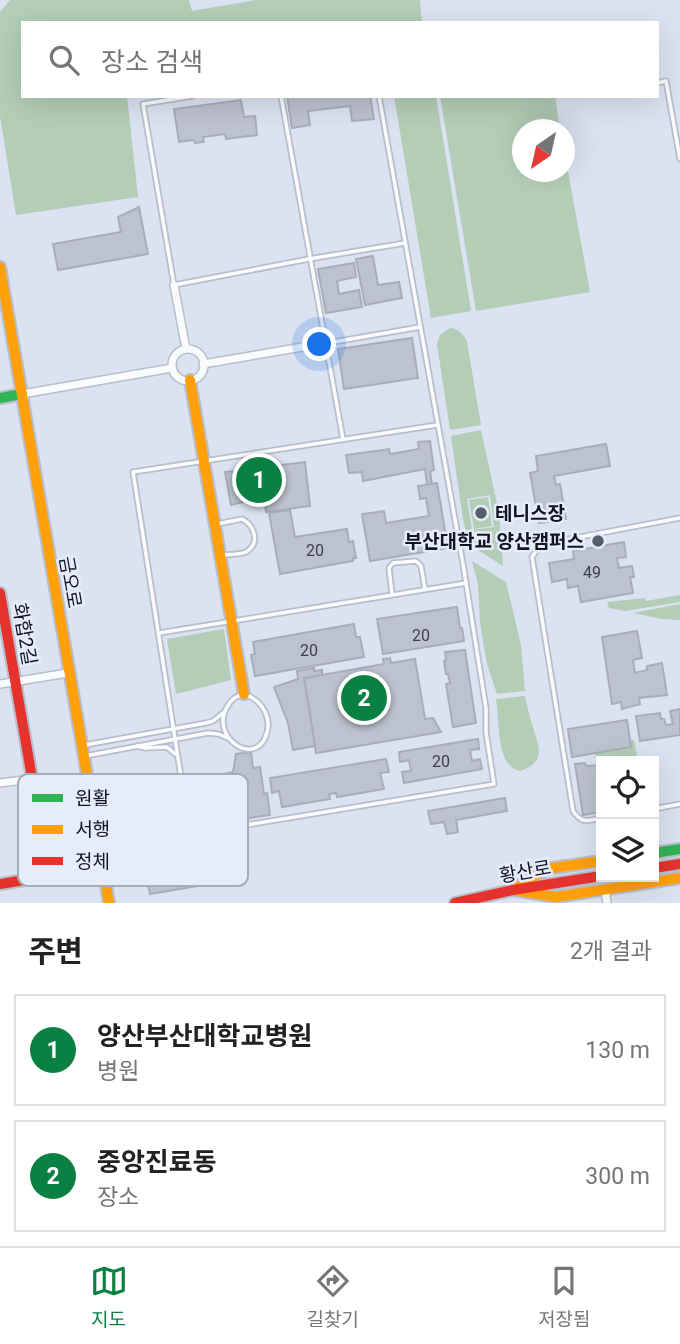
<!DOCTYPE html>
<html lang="ko">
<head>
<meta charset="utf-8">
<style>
  body { margin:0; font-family:Roboto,"Noto Sans KR",sans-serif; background:#f2f2f2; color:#222 }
  .controls { position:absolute; right:21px; bottom:21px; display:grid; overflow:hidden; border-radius:0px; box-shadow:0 7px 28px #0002 }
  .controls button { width:63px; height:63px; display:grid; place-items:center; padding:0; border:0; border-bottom:2px solid #e0e0e0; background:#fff; color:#222; font:35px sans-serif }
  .compass { position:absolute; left:512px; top:119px; width:63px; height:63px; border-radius:50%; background:#fff; box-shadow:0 7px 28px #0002; rotate:214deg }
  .you { position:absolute; left:320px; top:345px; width:24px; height:24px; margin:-18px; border:5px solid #fff; border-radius:50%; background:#1a73e8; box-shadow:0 0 0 10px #1a73e833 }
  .badge { display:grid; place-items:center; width:46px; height:46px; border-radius:50%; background:#0b8043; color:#fff; font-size:23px; font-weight:700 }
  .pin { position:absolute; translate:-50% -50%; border:4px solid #fff; box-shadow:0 2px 7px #0006 }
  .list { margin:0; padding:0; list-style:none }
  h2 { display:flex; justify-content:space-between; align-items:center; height:91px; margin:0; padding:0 28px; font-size:30px }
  h2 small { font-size:23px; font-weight:400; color:#767676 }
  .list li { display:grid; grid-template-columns:46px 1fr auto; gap:21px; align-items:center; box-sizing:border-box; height:112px; margin:0 14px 14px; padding:0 14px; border:2px solid #e0e0e0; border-radius:0px }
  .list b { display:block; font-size:26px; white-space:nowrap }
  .list p { margin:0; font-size:23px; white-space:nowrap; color:#767676 }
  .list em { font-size:23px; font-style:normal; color:#767676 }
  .icon { flex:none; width:38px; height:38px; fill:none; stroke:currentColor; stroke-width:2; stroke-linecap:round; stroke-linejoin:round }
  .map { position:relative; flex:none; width:680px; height:903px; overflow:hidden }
  .search { position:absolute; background:#fff; box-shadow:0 7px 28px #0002; left:21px; right:21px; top:21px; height:77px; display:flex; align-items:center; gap:18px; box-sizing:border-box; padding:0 24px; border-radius:0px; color:#767676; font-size:26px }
  .sheet { height:343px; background:#fff }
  nav { display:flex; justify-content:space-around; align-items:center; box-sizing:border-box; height:98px; border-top:2px solid #e0e0e0; background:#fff; font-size:19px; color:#767676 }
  nav a { display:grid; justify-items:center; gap:4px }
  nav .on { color:#0b8043 }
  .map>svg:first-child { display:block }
  .green { fill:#b3cdb6; fill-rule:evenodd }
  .building { fill:#bcc2ce; stroke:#a8adb9; stroke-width:2 }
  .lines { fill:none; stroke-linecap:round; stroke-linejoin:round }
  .lane-casing { stroke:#b8beca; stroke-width:7 }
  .street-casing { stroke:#b8beca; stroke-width:10 }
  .fast-casing { stroke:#b8beca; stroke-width:14 }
  .slow-casing { stroke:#b8beca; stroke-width:14 }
  .jam-casing { stroke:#b8beca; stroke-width:14 }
  .lane { stroke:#fafbfd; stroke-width:3.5 }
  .street { stroke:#fafbfd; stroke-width:7 }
  .fast { stroke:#30b455; stroke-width:10 }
  .slow { stroke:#ff9f0a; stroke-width:10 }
  .jam { stroke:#e5322d; stroke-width:10 }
  .poi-dot { fill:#575d69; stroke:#e6ecf9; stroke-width:2.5 }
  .labels { text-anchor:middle; stroke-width:5; stroke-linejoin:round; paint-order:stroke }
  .number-label { font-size:16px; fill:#3b404c }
  .poi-label { font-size:19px; font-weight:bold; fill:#101520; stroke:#e6ecf9; text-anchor:start }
  .street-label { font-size:19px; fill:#101520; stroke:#e6ecf9 }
  .key { fill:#e6ecf9; stroke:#a6acb8; stroke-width:2 }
  .key-label { font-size:19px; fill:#101520 }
</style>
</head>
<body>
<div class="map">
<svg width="680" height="903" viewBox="0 0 680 903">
  <rect width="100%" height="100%" fill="#dbe2f1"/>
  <g class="green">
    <path d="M10 0H189L192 11 256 0H420L422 23H23V96H127L138 197 16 215 0 116V12Z"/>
    <path d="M394 96H436L471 311 431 318Z"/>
    <path d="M440 96H555L560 129 522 130V172H564L565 155 590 292 476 311Z"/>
    <path d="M450 328C459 329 463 334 467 342L481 425 450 430 437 344 440 335Z"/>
    <path d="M481 430 499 513 503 566 470 545 463 520 451 436ZM490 495 494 527 472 530 467 499Z"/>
    <path d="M488 497 492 526 474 529 469 500Z"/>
    <path d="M472 561 506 582 521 645 525 691 497 694 487 664 484 648 480 621 478 584Z"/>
    <path d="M680 595V602L625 611 609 608 607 602 645 598 646 601Z"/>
    <path d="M680 604V620L662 619 633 613Z"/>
    <path d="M224 629 231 680 176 694 167 639Z"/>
    <path d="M525 696C527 705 529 715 532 724 538 745 548 762 520 771 495 766 500 719 496 699Z"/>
    <path d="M634 740 638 761H601V792L595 753 631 747 630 741Z"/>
  </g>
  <g class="building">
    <path d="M287 96H370L374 119 352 121 350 106 308 111 310 125 292 128Z"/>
    <path d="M241 100 244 117 255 116 257 135 226 139 225 134 203 137 204 142 195 143 194 140 179 142 174 109Z"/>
    <path d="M139 207 148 254 58 270 53 244 121 232 118 217Z"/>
    <path d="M373 256 378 285 399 282 402 298 365 305 356 259Z"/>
    <path d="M354 263 356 277 337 281 339 294 359 290 362 307 326 313 318 269Z"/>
    <path d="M412 338 418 378 344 389 338 349Z"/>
    <path d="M430 441 434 470 430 471 432 484 427 485 425 469 363 481 362 472 349 473 346 455 389 449 390 454 419 449 418 442Z"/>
    <path d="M606 444 610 466 554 476 556 485 560 484 566 519 539 523 530 473 538 471 536 456Z"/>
    <path d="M305 462 310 506 266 512 264 497 231 505 225 472Z"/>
    <path d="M437 483 448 548 370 561 362 514 384 511 386 523 429 516 426 498 420 499 418 486Z"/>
    <path d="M290 510 295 537 347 529 349 542 353 541 356 558H353V561L280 574 269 513Z"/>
    <path d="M624 542 626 557 617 558 619 568 632 566 634 577H630L633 593 581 602 578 586 568 588 567 579 552 582 549 563 574 559 573 551Z"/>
    <path d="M457 607 460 628H462L464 641 383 654 377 619Z"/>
    <path d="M354 624 356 637H360L364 657 255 676 251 655 255 654 253 642Z"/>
    <path d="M637 631 642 658 633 660 635 673 647 670V666L662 663 667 695 639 698 640 704 622 709 621 702 612 704 602 637Z"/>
    <path d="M465 650 476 723 453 727 446 684 450 683 448 674H446L444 661H446L445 652Z"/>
    <path d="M390 658 391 663 415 659 425 719 433 718 441 732 316 753 304 678 384 664 383 659Z"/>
    <path d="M314 668V671L322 670V675L304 678 315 746 293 750 288 723 274 687 298 679 297 671Z"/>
    <path d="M680 709V735L640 741 636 716 660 713 661 719H664L666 725 673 724 670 711Z"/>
    <path d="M627 720 631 747 572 757 568 729Z"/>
    <path d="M478 739 479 749 470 750 472 761 480 759 482 769 404 783 402 772 411 771 409 760 400 762 399 752Z"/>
    <path d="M251 752 253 768 260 767 264 794 267 793 270 815 202 825 193 778 205 776 206 778 233 772 236 754Z"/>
    <path d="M386 759 389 772 380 773 384 789 337 797 336 793 329 794 330 799 282 807 279 791 272 793 270 778Z"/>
    <path d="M585 763 586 766 597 765 601 795V812L583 815 575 764Z"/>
    <path d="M505 798 507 811 456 820 458 832 447 834 444 822 431 824 428 811Z"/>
    <path d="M191 862 193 874 198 873 199 876H202L204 885 150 894 148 884 141 885 138 872Z"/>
  </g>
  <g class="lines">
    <defs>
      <g id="lane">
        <path d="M657 83 666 81 680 159"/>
        <path d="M193 96 143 104 174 285 309 259 405 243"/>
        <path d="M281 96 343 439"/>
        <path d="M328 343 420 327"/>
        <path d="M217 524 242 519C254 525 261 543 246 552 239 555 230 554 223 555"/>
        <path d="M392 594 389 568 393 563 416 561 421 566 425 589"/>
        <path d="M159 633 466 583"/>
        <path d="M244 694C262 700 274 719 265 738 252 766 210 736 227 707 231 700 235 696 244 694Z"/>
        <path d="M85 745 206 723 213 721 223 713"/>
        <path d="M137 746 145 748 167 747 175 754"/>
        <path d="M85 756 208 733 218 734 228 738"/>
        <path d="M654 809 680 804"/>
        <path d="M601 818C587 821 582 824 573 811L532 557 539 547 564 540 680 518"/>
        <path d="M190 834 133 472 437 425"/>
        <path d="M101 849 494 784 486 732V708L463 564 379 96"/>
      </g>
      <g id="street">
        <path d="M174 285 186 349"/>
        <circle cx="188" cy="365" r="16"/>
        <path d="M203 364 326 343"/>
        <path d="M22 394 172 368"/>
        <path d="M0 684 68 673"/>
        <path d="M0 783 32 779"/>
        <path d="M605 889 607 903"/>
      </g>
      <g id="fast">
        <path d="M0 398 22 394"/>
        <path d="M654 853 680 849"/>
      </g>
      <g id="slow">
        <path d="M0 267 109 903"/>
        <path d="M190 380 244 694"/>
        <path d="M518 887 546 869 601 861"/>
        <path d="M513 890 556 897 680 878"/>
      </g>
      <g id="jam">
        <path d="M0 593 49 876 0 884"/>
        <path d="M654 868 680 864"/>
        <path d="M455 903 513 890 601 876"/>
      </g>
    </defs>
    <use href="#lane" class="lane-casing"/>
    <use href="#street" class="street-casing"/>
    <use href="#fast" class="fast-casing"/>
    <use href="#slow" class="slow-casing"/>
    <use href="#jam" class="jam-casing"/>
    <use href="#lane" class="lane"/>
    <use href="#street" class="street"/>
    <use href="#fast" class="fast"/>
    <use href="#slow" class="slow"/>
    <use href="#jam" class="jam"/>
  </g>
  <g class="poi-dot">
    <circle cx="481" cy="513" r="7"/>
    <circle cx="598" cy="541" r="7"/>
  </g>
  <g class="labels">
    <g class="number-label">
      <text x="315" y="556">20</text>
      <text x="592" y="578">49</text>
      <text x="421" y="641">20</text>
      <text x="309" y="656">20</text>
      <text x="441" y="767">20</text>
    </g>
    <g class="poi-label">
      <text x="495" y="520">테니스장</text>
      <text x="584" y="548" text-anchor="end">부산대학교 양산캠퍼스</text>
    </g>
    <g class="street-label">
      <text transform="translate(71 582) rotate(80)" y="7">금오로</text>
      <text transform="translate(25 634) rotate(80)" y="7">화합2길</text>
      <text transform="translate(525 871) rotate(-10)" y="7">황산로</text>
    </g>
  </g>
  <rect x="18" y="774" width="230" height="112" rx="10" class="key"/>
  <rect x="32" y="794" width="31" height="8" fill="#30b455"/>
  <rect x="32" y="825" width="31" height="9" fill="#ff9f0a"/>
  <rect x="32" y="857" width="31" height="8" fill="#e5322d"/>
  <g class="key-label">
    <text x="75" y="805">원활</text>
    <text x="75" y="836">서행</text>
    <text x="75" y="868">정체</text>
  </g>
</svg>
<div class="controls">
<button><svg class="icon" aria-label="locate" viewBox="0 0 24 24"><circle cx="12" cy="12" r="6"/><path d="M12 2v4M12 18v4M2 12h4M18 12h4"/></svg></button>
<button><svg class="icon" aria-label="layers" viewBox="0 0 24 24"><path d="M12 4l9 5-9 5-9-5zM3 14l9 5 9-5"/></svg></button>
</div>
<svg class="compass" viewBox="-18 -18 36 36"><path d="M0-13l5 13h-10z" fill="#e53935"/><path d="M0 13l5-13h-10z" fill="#767676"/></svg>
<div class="you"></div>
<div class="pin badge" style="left:259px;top:480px">1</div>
<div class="pin badge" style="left:364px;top:698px">2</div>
<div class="search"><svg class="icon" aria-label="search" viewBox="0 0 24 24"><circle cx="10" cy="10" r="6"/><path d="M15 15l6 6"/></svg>장소 검색</div>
</div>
<section class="sheet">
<h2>주변<small>2개 결과</small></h2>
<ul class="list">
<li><span class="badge">1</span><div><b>양산부산대학교병원</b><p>병원</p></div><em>130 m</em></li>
<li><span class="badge">2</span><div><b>중앙진료동</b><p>장소</p></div><em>300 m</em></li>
</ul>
</section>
<nav>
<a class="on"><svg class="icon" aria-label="map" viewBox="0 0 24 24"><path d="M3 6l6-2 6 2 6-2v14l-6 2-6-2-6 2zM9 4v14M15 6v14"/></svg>지도</a>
<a><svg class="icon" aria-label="directions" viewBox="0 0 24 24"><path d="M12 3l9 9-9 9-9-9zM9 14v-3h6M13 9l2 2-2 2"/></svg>길찾기</a>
<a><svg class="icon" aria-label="saved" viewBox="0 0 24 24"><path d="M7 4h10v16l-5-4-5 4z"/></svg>저장됨</a>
</nav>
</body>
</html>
